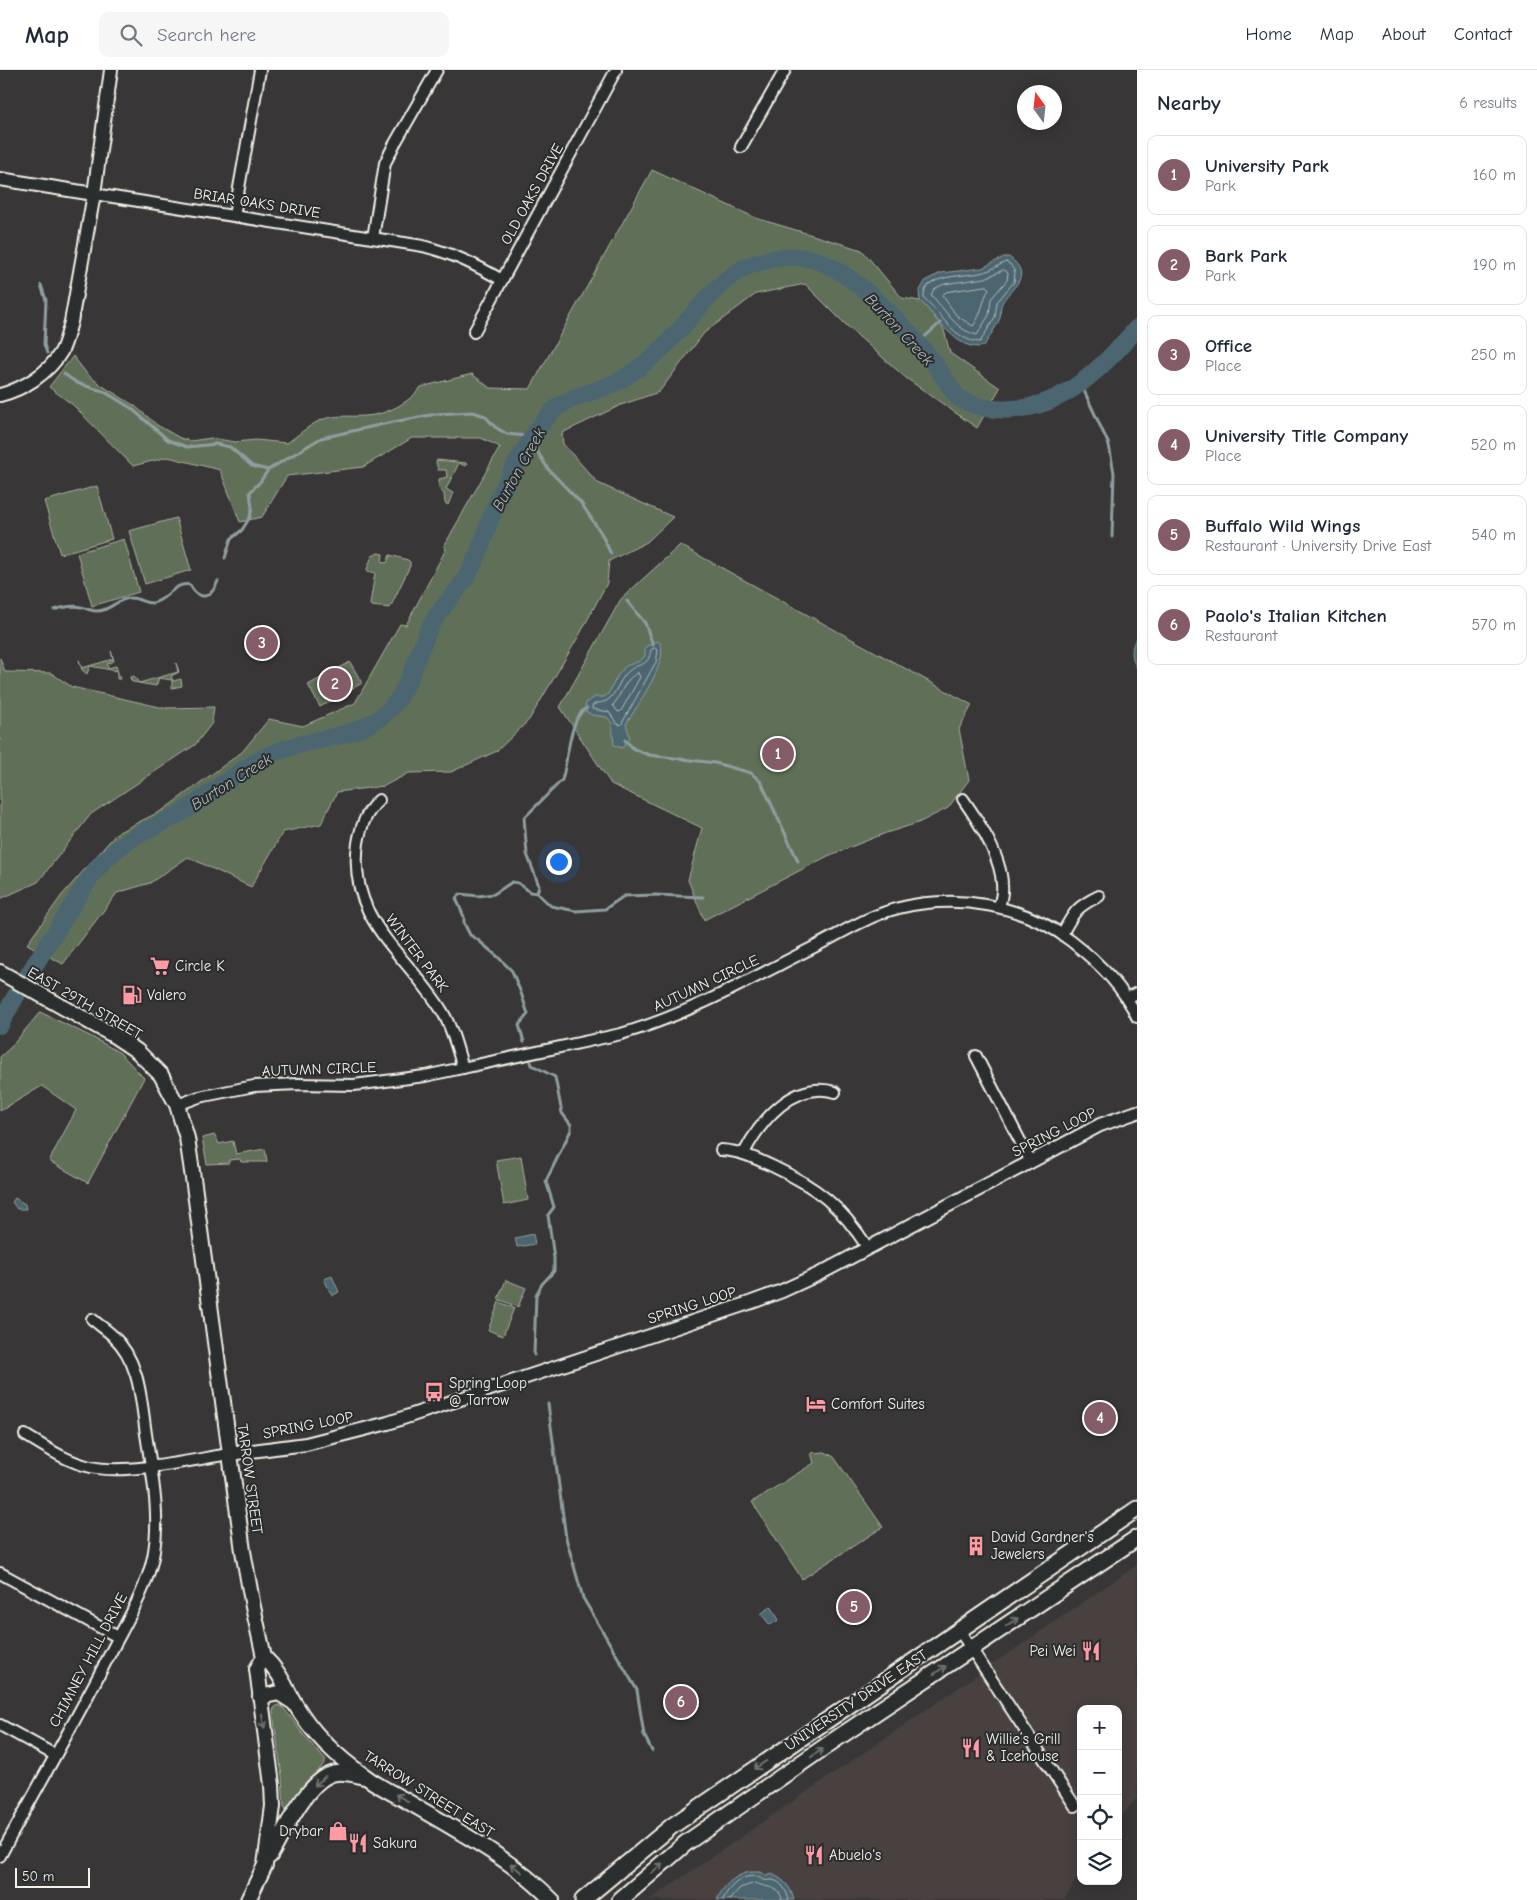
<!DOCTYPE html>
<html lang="en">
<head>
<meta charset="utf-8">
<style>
  body { margin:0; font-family:"Comic Neue",sans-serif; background:#f6f6f7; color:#1f2937 }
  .controls { position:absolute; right:15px; bottom:15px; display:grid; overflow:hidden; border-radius:10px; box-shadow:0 2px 12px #0003 }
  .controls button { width:45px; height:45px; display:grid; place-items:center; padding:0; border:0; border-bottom:1px solid #e0e1e3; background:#fff; color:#1f2937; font:25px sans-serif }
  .compass { position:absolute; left:1017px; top:15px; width:45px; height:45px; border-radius:50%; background:#fff; box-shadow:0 2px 12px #0003; rotate:345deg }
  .scale { position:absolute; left:15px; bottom:12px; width:75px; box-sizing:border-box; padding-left:5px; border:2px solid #f4f1e8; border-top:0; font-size:14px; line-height:18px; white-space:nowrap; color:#f4f1e8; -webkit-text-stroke:4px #2a2d2e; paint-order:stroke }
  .you { position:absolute; left:558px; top:791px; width:18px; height:18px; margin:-12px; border:4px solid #fff; border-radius:50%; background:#1a73e8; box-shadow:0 0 0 8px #1a73e833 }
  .badge { display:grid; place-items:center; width:32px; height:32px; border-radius:50%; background:#845c67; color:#fff; font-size:16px; font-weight:700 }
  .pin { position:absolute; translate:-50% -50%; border:2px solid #fff; box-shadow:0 1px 5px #0006 }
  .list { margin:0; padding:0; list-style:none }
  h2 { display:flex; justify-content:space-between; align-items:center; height:65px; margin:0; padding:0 20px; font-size:21px }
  h2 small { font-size:16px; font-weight:400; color:#747a83 }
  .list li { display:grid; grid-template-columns:32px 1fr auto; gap:15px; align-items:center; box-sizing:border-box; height:80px; margin:0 10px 10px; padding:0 10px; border:1px solid #e0e1e3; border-radius:10px }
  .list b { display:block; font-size:19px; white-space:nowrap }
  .list p { margin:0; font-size:16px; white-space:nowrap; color:#747a83 }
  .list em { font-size:16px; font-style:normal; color:#747a83 }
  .icon { flex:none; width:28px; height:28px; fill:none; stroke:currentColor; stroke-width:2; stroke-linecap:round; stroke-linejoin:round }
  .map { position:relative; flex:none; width:1137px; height:1830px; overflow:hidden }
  header { display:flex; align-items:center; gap:30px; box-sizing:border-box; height:70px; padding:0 25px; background:#fff; border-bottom:1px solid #e0e1e3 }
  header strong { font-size:24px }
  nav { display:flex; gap:28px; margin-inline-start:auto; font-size:18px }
  .search { width:350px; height:45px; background:#f6f6f7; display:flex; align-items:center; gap:12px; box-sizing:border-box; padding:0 18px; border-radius:10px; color:#747a83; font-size:19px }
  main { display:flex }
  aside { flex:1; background:#fff }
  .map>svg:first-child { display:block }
  .built { fill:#484140 }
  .green { fill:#617058; stroke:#aab0a0 }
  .water { fill:#4c6670; stroke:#8f9ea0 }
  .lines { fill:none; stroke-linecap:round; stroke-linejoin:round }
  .shore { stroke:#b1b9b8; stroke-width:1 }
  .stream { stroke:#8f9ea0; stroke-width:3 }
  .river { stroke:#4c6670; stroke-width:18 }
  .minor-casing { stroke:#f4f1e8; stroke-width:14 }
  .tertiary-casing { stroke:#f4f1e8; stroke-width:16 }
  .secondary-casing { stroke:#f4f1e8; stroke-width:18 }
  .primary-casing { stroke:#f4f1e8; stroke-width:19 }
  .minor { stroke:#2a2d2e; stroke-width:10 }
  .tertiary { stroke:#2a2d2e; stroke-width:12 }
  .secondary { stroke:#2a2d2e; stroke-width:14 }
  .primary { stroke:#2a2d2e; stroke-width:15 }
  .oneway { stroke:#71726f }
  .labels { text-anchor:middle; stroke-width:4; stroke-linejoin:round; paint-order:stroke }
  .street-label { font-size:15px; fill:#f4f1e8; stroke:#2a2d2e }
  .poi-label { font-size:15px; fill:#f4f1e8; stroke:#2a2d2e; text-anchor:start }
  .water-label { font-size:16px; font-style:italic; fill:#b1b9b8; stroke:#2a2d2e }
</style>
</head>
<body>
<header>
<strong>Map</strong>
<div class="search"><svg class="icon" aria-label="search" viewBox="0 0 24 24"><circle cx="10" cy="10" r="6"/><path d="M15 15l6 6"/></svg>Search here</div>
<nav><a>Home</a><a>Map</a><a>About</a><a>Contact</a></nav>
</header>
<main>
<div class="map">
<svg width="1137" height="1830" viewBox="0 0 1137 1830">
  <rect width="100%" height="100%" fill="#383636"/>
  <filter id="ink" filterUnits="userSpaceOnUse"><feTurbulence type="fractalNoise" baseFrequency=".02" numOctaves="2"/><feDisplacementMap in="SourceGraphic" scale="10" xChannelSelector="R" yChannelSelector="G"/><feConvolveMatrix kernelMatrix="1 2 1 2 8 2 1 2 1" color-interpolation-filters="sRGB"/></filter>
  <g filter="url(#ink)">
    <path class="built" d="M1137 1495V1728L1118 1750V1639H1081V1802L1064 1830H649Z"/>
    <g class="green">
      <path d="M652 100 756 148 862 180 902 228 920 231 928 238 944 260 950 283 1000 318 977 358 906 308 849 258 805 214 756 224 704 263 659 322 621 335 562 363 563 374 598 413 673 447 647 472 609 491 607 513 580 564 529 650 497 681 451 702 409 703 384 716 337 722 321 754 283 762 251 817 188 787 150 813 117 823 63 894 27 874 62 825 117 763 163 740 242 682 269 649 303 656 355 633 400 554 406 555 446 479 444 476 500 377 481 368H412L363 397 287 406 262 447 240 452 220 400 168 387 133 396 73 335 49 317 73 286 88 305 101 315 135 336 157 355 180 368 190 371 211 368 235 372 256 370 287 373C297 366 308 356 319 351 332 344 351 347 365 346 386 345 409 333 421 317L472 304 490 318 530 319Z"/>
      <path d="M437 390 466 393 467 395 465 396 459 393 446 419 453 423 448 435 445 433 444 424 439 418V409L447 407 446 400H438L436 392Z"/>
      <path d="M97 416 112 469 60 484 44 431Z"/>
      <path d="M176 448 191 500 145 514 129 461Z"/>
      <path d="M124 469 139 522 92 536 77 483Z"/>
      <path d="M680 475 972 635 959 659 969 710 948 738 918 753 886 763 828 786 704 850 688 810 702 758 611 714 560 637 621 529Z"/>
      <path d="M378 483 383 484 382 492 387 493 390 485 408 490 410 492V496L390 538 371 536 370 534 375 503 367 501V499L372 486Z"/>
      <path d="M111 581 114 591 107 594 108 598 116 596 120 609H117V601L90 596 87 604 82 600 79 590 82 598 113 589Z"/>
      <path d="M0 588 5 602 51 603 72 617 164 638 214 637 212 653 195 675 91 744 38 812 0 829Z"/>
      <path d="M350 592 362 613 320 637 308 615Z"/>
      <path d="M176 593 179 602 171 606 173 611 181 609 182 616 172 618V610L159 608 156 616 133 612 131 611 130 607 134 606 139 613 178 602Z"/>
      <path d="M40 942 92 967 120 983 144 1008 88 1113 49 1091 76 1040 42 1016 0 1041V987L11 977Z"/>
      <path d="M215 1065 219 1074 233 1071 236 1084 265 1079 267 1092H241L240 1089 229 1090V1093L207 1094 202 1068Z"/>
      <path d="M521 1086 528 1130 504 1135 496 1090Z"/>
      <path d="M506 1210 526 1218 518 1237 498 1229Z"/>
      <path d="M499 1232 514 1238 503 1266 488 1260Z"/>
      <path d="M825 1382 834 1387 883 1457 802 1509 752 1432 814 1393 811 1383Z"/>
      <path d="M278 1635 283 1637 303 1664 326 1691 287 1740 284 1737 282 1707 273 1643 274 1638Z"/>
    </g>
    <g class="water">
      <path d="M1004 187H1009C1038 208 1005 220 1001 236 1000 240 1001 244 1000 248 996 258 989 267 984 276 957 283 937 246 920 231L919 222 926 210 941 203 982 198Z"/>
      <path d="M1137 568V598C1131 589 1130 576 1137 568Z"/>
      <path d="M658 571C674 584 635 639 626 654L630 668 622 678 614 675 612 653 607 647 592 645 584 640 586 633 595 627H604L608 624 618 605 626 596 640 591 645 586V577Z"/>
      <path d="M15 1128 25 1134 26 1139H17L12 1132Z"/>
      <path d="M533 1164 535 1174 517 1177 515 1168Z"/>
      <path d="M332 1206 339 1222 332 1226 324 1209Z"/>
      <path d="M771 1536 779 1550 770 1555 761 1544Z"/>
      <path d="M749 1802H761L767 1806 772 1804C786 1811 790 1816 794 1830H717C723 1815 734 1806 749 1802Z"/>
    </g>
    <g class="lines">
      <g class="shore">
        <path d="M1006 192 1010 194 1015 202 1014 212 997 232 995 247 980 272C954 271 941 243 924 228 921 203 969 207 984 202 992 200 999 195 1006 192Z"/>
        <path d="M1004 200 1008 203 1007 210 991 229 989 245 977 265C955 260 946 240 931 225L934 219 944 214 985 208Z"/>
        <path d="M987 216 989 219C982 231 982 245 973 256L957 246 942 225 946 222Z"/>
        <path d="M655 578 658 581 656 592 621 655 617 654 609 642 592 639V636C597 631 604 634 609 629 618 621 620 607 630 600 640 592 648 598 651 580Z"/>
        <path d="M638 603 640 607 621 641 618 642 613 635C622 625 624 608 638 603Z"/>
        <path d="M723 1830C727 1818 743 1803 757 1807 759 1807 761 1809 764 1810 767 1811 769 1810 772 1810 782 1811 787 1822 789 1830"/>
        <path d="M729 1830 740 1818 755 1813C766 1818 780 1815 782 1830"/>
      </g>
      <g class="stream">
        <path d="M41 215 46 230 44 275 47 283"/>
        <path d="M918 273 940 253"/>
        <path d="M64 304 77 313 105 322 131 338 168 370 187 377 216 374 230 377 252 396 268 400 321 368 393 352 436 344 473 342 485 346 495 357 507 364 534 367"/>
        <path d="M1081 314 1109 375 1114 403 1112 467"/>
        <path d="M531 371 548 399 581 433 601 463 611 484"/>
        <path d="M225 488 231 469 242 460 250 447 252 438 250 422 260 412 268 400"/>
        <path d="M627 531 645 553 653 575"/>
        <path d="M54 540C63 537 72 535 81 537 85 538 91 541 96 541 109 542 118 528 131 528 139 528 145 534 153 533 167 530 175 511 190 515 200 533 212 527 218 511"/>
        <path d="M625 670 634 679 649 685 715 693 751 703 761 712 798 791"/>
        <path d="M537 823 539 816 527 784 524 748 562 710C568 692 569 646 587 638"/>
        <path d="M524 972 519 955 528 944 521 923 512 901 498 887 478 870 470 865 464 853V847L456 828 460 824 478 826 494 824 512 812 518 813 530 822 537 823 551 836 576 841 605 839 624 826 655 825 703 827"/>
        <path d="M531 992 532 995 555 1007 562 1043 571 1055V1060L546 1111 554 1137 548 1145 554 1188V1201L542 1214 536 1225 534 1285"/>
        <path d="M548 1334 566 1468 583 1528 637 1620 644 1665 652 1681"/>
      </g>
      <path class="river" d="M0 955C18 919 40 886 62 852 79 825 93 797 120 777 141 760 167 753 189 738 214 722 244 696 269 685 307 667 356 671 388 641 412 618 416 583 431 555 442 534 461 521 472 497 482 478 487 457 495 437 507 408 527 372 547 347 563 327 587 325 610 315 627 308 642 296 656 284 684 260 716 209 748 196 767 189 791 184 811 189 850 197 906 258 932 290 940 300 951 321 960 329 966 333 976 335 982 337 993 340 1002 340 1014 339 1066 336 1105 295 1137 258"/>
      <defs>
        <g id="minor">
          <path d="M741 77 785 0"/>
          <path d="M94 124 423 176C454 184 474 194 502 210"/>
          <path d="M234 146 260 0"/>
          <path d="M373 168 385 93 394 75 437 0"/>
          <path d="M474 262 616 0"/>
          <path d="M963 729C979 752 1001 786 1002 814 1003 822 1001 830 999 837"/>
          <path d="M379 730C366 742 361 756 358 773 347 851 407 884 442 941 453 959 457 979 463 998"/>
          <path d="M1062 864C1074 842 1076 837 1099 826"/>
          <path d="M1127 928 1137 923"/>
          <path d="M976 986 1031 1092"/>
          <path d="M177 1035 199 1027 254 1016 298 1014 354 1015 425 1006 621 964C690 944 752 908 816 876 843 862 870 845 899 838 957 824 1023 834 1071 871 1097 891 1123 916 1137 947"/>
          <path d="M721 1080C740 1081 755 1088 772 1096 817 1117 841 1136 868 1178"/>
          <path d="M744 1083C761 1050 794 1010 835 1022"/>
          <path d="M25 1365C45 1377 67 1392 91 1397 127 1405 191 1390 229 1384"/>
          <path d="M0 1503 118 1567"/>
          <path d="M959 1560 1075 1736"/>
          <path d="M0 1655 55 1685"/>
          <path d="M0 1786C37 1718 76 1650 112 1580 127 1551 146 1520 153 1487 161 1446 152 1404 146 1364 141 1330 140 1291 113 1266 107 1260 99 1255 92 1249"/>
        </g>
        <g id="tertiary">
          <path d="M0 109 94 124"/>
          <path d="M0 325C23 319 48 304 61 282 66 273 68 262 71 252L94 124 111 0"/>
          <path d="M229 1384 306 1374 388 1353 752 1232 782 1221 819 1204 1100 1055 1137 1042"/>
        </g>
        <g id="secondary">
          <path d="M0 902 113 965 137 981 161 1005 177 1035 187 1068 194 1115 243 1481 253 1537 264 1587 257 1599 272 1715 273 1736 265 1795 248 1830"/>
          <path d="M264 1587C280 1602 284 1615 295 1634 312 1663 338 1688 366 1707 378 1716 392 1723 405 1730 456 1760 511 1788 552 1830"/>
          <path d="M260 1627 279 1623 293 1632"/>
          <path d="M270 1786C283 1764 309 1705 337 1703 346 1702 356 1705 365 1707"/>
        </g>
        <g id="primary">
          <path d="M583 1830 672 1756 1137 1439"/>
          <path d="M620 1830 686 1773 836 1669 1137 1468"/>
        </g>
      </defs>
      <use href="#minor" class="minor-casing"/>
      <use href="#tertiary" class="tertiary-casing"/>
      <use href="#secondary" class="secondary-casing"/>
      <use href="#primary" class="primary-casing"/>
      <use href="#minor" class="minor"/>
      <use href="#tertiary" class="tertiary"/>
      <use href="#secondary" class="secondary"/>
      <use href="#primary" class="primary"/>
    </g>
    <defs><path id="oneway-shaft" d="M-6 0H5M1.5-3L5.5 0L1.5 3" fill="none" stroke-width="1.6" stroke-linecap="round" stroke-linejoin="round" transform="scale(1.25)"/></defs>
    <g class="oneway">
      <use href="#oneway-shaft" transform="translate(1012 1552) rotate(-34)"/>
      <use href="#oneway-shaft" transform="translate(940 1600) rotate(-34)"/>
      <use href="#oneway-shaft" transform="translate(263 1651) rotate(81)"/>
      <use href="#oneway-shaft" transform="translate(817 1683) rotate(-35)"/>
      <use href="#oneway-shaft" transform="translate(760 1695) rotate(146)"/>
      <use href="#oneway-shaft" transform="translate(320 1711) rotate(138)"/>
      <use href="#oneway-shaft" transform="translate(402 1728) rotate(-150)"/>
      <use href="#oneway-shaft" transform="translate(516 1798) rotate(-142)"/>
      <use href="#oneway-shaft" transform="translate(657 1798) rotate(-41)"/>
    </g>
  </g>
  <defs>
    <symbol id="supermarket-bare" viewBox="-9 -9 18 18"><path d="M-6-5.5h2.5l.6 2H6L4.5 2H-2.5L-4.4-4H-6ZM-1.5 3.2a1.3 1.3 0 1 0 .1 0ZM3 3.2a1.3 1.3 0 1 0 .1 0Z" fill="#ff9aa2" stroke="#2a2d2e" stroke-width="2.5" paint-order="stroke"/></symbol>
    <symbol id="fuel-bare" viewBox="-9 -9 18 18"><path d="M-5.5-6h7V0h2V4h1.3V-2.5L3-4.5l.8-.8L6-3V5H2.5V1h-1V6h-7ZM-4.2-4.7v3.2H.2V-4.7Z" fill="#ff9aa2" stroke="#2a2d2e" stroke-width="2.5" paint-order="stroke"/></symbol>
    <symbol id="bus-bare" viewBox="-9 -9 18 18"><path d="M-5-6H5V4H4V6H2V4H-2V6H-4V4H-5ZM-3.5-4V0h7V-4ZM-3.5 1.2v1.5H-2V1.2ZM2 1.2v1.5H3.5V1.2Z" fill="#ff9aa2" stroke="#2a2d2e" stroke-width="2.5" paint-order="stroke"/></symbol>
    <symbol id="hotel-bare" viewBox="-9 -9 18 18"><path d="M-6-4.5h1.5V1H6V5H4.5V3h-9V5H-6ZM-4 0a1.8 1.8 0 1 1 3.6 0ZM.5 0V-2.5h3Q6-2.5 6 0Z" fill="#ff9aa2" stroke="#2a2d2e" stroke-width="2.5" paint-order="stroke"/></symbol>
    <symbol id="building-bare" viewBox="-9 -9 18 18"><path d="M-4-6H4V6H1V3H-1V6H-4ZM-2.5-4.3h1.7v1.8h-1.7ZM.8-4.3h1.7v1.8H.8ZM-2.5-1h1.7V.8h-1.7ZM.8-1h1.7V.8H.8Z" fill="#ff9aa2" stroke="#2a2d2e" stroke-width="2.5" paint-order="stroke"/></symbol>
    <symbol id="restaurant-bare" viewBox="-9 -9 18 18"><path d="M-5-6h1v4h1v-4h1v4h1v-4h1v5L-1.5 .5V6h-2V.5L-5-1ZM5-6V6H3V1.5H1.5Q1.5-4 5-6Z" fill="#ff9aa2" stroke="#2a2d2e" stroke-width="2.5" paint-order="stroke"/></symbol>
    <symbol id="shop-bare" viewBox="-9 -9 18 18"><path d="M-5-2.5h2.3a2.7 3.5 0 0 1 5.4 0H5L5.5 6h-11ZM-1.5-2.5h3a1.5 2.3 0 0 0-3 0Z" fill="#ff9aa2" stroke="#2a2d2e" stroke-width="2.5" paint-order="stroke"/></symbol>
  </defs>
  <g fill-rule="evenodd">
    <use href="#supermarket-bare" x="146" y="882" width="28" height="28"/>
    <use href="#fuel-bare" x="118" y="911" width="28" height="28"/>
    <use href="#bus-bare" x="420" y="1308" width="28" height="28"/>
    <use href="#hotel-bare" x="802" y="1320" width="28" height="28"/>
    <use href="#building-bare" x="962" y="1462" width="28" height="28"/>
    <use href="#restaurant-bare" x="1077" y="1567" width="28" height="28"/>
    <use href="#restaurant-bare" x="957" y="1664" width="28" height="28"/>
    <use href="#shop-bare" x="324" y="1747" width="28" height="28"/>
    <use href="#restaurant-bare" x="344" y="1759" width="28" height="28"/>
    <use href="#restaurant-bare" x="800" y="1771" width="28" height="28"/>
  </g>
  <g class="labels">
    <g class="street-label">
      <text transform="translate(532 124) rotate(-61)" y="5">OLD OAKS DRIVE</text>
      <text transform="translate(257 133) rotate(9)" y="5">BRIAR OAKS DRIVE</text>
      <text transform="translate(417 883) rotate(53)" y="5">WINTER PARK</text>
      <text transform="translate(706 913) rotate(-25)" y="5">AUTUMN CIRCLE</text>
      <text transform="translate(85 933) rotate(30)" y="5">EAST 29TH STREET</text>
      <text transform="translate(319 999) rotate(-2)" y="5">AUTUMN CIRCLE</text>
      <text transform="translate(1054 1062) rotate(-27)" y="5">SPRING LOOP</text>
      <text transform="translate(692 1235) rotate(-18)" y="5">SPRING LOOP</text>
      <text transform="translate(308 1355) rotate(-11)" y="5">SPRING LOOP</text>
      <text transform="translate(250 1409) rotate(82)" y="5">TARROW STREET</text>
      <text transform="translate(88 1590) rotate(-62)" y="5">CHIMNEY HILL DRIVE</text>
      <text transform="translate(856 1630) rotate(-34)" y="5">UNIVERSITY DRIVE EAST</text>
      <text transform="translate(429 1724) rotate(32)" y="5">TARROW STREET EAST</text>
    </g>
    <g class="poi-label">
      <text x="175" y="901">Circle K</text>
      <text x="147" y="930">Valero</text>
      <text x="449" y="1318">Spring Loop<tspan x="449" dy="17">@ Tarrow</tspan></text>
      <text x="831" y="1339">Comfort Suites</text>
      <text x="991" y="1472">David Gardner's<tspan x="991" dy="17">Jewelers</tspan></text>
      <text x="1076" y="1586" text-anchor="end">Pei Wei</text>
      <text x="986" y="1674">Willie’s Grill<tspan x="986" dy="17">&amp; Icehouse</tspan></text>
      <text x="323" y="1766" text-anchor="end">Drybar</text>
      <text x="373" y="1778">Sakura</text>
      <text x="829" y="1790">Abuelo's</text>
    </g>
    <g class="water-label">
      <text transform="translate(900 259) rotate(47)" y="6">Burton Creek</text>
      <text transform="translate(518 399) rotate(-61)" y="6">Burton Creek</text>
      <text transform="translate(231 711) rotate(-32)" y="6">Burton Creek</text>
    </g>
  </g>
</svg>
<div class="controls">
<button>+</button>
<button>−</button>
<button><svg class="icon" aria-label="locate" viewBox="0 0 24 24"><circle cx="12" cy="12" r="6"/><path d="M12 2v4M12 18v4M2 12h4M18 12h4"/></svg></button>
<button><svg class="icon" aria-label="layers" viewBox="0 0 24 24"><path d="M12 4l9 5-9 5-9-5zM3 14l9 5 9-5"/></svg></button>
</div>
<svg class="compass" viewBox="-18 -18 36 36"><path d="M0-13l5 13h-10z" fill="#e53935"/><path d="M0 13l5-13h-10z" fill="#747a83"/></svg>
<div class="scale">50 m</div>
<div class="you"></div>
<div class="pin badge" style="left:778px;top:684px">1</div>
<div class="pin badge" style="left:335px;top:614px">2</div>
<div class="pin badge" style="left:262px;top:573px">3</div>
<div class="pin badge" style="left:1100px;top:1348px">4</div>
<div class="pin badge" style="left:854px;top:1537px">5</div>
<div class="pin badge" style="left:681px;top:1632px">6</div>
</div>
<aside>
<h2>Nearby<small>6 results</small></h2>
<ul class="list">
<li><span class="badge">1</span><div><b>University Park</b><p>Park</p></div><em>160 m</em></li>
<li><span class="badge">2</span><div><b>Bark Park</b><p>Park</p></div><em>190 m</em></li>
<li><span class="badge">3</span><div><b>Office</b><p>Place</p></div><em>250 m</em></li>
<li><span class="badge">4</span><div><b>University Title Company</b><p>Place</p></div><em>520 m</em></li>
<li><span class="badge">5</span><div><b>Buffalo Wild Wings</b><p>Restaurant · University Drive East</p></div><em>540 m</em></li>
<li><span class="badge">6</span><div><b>Paolo's Italian Kitchen</b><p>Restaurant</p></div><em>570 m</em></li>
</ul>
</aside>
</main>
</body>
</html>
